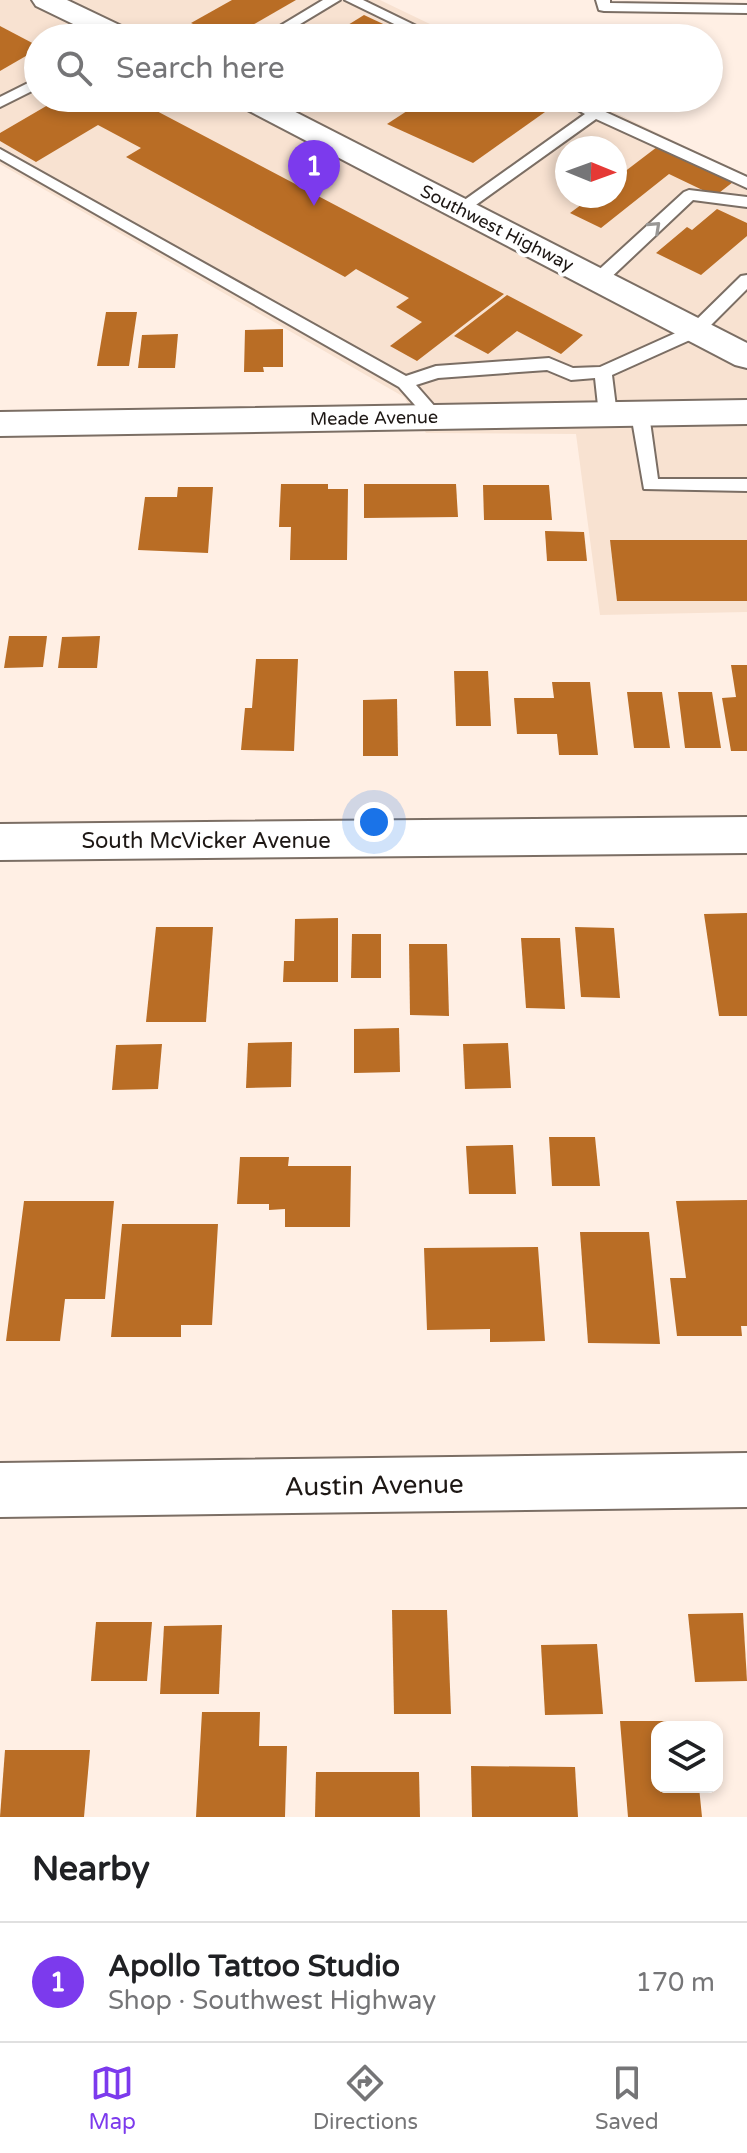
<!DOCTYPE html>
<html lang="en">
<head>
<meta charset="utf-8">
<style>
  body { margin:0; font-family:"Varela Round",sans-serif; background:#f2f2f2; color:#202124 }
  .controls { position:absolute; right:24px; bottom:24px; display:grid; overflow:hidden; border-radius:16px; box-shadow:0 4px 12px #0003 }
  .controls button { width:72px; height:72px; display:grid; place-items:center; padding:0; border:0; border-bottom:2px solid #e0e0e0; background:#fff; color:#202124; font:40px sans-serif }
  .compass { position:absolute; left:555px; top:136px; width:72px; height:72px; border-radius:50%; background:#fff; box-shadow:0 4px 12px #0003; rotate:91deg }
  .you { position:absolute; left:374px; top:822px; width:28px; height:28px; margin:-20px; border:6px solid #fff; border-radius:50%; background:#1a73e8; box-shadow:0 0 0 12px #1a73e833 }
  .badge { display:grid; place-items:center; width:52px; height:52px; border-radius:50%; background:#7c3aed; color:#fff; font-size:26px; font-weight:700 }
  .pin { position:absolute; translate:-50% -66px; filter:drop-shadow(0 2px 4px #0008) }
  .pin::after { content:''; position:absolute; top:42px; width:28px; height:24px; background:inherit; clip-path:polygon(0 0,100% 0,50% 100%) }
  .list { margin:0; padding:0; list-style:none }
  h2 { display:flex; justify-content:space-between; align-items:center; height:104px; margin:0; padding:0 32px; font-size:34px }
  h2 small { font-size:26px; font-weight:400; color:#757577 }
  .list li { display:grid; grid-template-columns:52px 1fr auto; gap:24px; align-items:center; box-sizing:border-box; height:120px; padding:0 32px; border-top:2px solid #e0e0e0 }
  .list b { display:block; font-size:30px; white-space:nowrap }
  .list p { margin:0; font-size:26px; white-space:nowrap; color:#757577 }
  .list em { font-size:26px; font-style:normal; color:#757577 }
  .icon { flex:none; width:44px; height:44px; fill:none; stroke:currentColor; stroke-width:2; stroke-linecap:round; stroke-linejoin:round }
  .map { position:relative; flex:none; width:747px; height:1817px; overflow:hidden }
  .search { position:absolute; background:#fff; box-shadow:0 4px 12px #0003; left:24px; right:24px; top:24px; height:88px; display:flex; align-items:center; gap:20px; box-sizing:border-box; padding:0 28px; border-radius:44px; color:#757577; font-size:30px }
  .sheet { height:224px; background:#fff }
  nav { display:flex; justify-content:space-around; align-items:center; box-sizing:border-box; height:112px; border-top:2px solid #e0e0e0; background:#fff; font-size:22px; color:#757577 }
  nav a { display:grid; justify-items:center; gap:4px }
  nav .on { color:#7c3aed }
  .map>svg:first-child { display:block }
  .built { fill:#f8e2d1; fill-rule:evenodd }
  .building { fill:#b96d25 }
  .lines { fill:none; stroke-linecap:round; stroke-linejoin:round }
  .lane-casing { stroke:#7b6e64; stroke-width:4 }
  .street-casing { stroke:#7b6e64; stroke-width:4 }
  .primary-casing { stroke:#7b6e64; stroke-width:4 }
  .lane { fill:#fff; fill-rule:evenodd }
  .street { fill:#fff; fill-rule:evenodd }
  .primary { fill:#fff; fill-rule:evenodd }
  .oneway { stroke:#999795 }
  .labels { text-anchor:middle; stroke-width:8; stroke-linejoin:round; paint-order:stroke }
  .far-street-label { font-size:18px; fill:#1d1714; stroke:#fff }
  .street-label { font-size:22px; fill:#1d1714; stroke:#fff }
  .near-street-label { font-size:26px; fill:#1d1714; stroke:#fff }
</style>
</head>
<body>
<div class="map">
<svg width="747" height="1817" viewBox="0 0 747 1817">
  <rect width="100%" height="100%" fill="#ffefe4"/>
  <path class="built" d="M0 0H380L459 38H38V98H585L747 176V612L600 615 576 434 426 433 404 397 0 164ZM567 148H615V196H567Z"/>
  <g class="building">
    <path d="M232 0H296L230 38H222L191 23Z"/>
    <path d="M364 15 413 38H327Z"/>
    <path d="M0 26 38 46V49L0 71Z"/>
    <path d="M60 98H132L504 294 417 361 390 346 422 322 396 307 409 298 356 269 345 277 126 157 141 148 98 125 36 162 0 141V133Z"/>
    <path d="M427 98H515L545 112 473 163 387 124Z"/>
    <path d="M657 147 733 182 715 196 669 174 601 228 570 213 593 196H615V179Z"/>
    <path d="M717 209 747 223V236L701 275 656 253 687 227 692 230Z"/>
    <path d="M507 295 583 335 561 354 517 331 488 354 454 336Z"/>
    <path d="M106 312H137L129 366H97Z"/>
    <path d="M283 329V367H263L264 372H244L245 330Z"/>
    <path d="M178 334 175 368H138L142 335Z"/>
    <path d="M281 484H328V489H348L347 560H290L291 527H279Z"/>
    <path d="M364 484H456L458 517 364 518Z"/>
    <path d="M483 485H549L552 520H484Z"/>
    <path d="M178 487H213L208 553 138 550 145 497H177Z"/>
    <path d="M545 531 584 532 587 561H547Z"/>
    <path d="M610 540H747V601H617Z"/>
    <path d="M9 636H47L43 667 4 668Z"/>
    <path d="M100 636 97 668H58L62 637Z"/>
    <path d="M256 659H298L294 751 241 750 245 708H252Z"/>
    <path d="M731 665H747V751H731L722 698 736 697Z"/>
    <path d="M454 671H488L491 726H456Z"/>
    <path d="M552 682H590L598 755H559L557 734H517L514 698H554Z"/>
    <path d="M627 692H662L670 748H634Z"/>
    <path d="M678 692H712L721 748H685Z"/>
    <path d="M397 699 398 756H363V700Z"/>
    <path d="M747 913V1016H719L704 914Z"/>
    <path d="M338 918V982H283L284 961H294L295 919Z"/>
    <path d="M156 927H213L206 1022H146Z"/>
    <path d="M575 927 614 928 620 998 581 997Z"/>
    <path d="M352 934H381V978H351Z"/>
    <path d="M521 938H560L565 1009 526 1008Z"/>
    <path d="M409 944H447L449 1016 410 1015Z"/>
    <path d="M399 1028 400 1072 354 1073V1029Z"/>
    <path d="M292 1042 291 1087 246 1088 248 1043Z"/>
    <path d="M508 1043 511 1088 465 1089 463 1044Z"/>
    <path d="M162 1044 158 1089 112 1090 116 1045Z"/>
    <path d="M549 1137H595L600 1186H552Z"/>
    <path d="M513 1145 516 1194H469L466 1146Z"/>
    <path d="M240 1157H289L288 1166H351L350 1227H285V1209L269 1210V1204H237Z"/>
    <path d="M747 1200V1326H741L742 1336H677L670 1278H686L676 1201Z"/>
    <path d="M24 1201H114L105 1299H65L60 1341H6Z"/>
    <path d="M122 1224H218L212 1325H181V1337H111Z"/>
    <path d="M580 1232H649L660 1344 588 1343Z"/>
    <path d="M538 1247 545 1341 490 1342V1329L427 1330 424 1248Z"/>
    <path d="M392 1610H447L451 1714H394Z"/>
    <path d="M743 1613 747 1681 695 1682 688 1614Z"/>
    <path d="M96 1622H152L147 1681H91Z"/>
    <path d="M222 1625 219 1694H160L164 1626Z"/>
    <path d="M597 1644 603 1714 545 1715 541 1645Z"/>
    <path d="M202 1712H260L259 1746H287L285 1817H196Z"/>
    <path d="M620 1721H692L693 1727H657V1787H699L702 1817H628Z"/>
    <path d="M5 1750H90L84 1817H0Z"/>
    <path d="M471 1766 575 1767 578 1817H472Z"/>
    <path d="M316 1772H419L420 1817H315Z"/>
  </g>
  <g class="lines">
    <defs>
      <g id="lane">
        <path d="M323 0H340L277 38H260Z"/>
        <path d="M345 0H363L441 38H423Z"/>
        <path d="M596 0H610V3L747 5V13L604 11 599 10Z"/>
        <path d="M38 78V88L0 107V97Z"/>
        <path d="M304 98H323L284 118 279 119 272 115Z"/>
        <path d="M556 98H575L747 177V188L596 119 466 212H456V206L585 114Z"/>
        <path d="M0 149 406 376 436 366 549 358 573 368 600 367 689 327 741 276 747 275V289L701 335 612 375 617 415 614 419 608 421 599 415 595 378 571 380 547 370 438 378 416 385 444 417 435 423 429 421 399 387 0 159Z"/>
        <path d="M689 190 747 197V207L693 200 604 284H592V276L684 192Z"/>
        <path d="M640 408 649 414 658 479H747V491L644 489 631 414Z"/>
      </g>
      <g id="street">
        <path d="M747 400V424L0 436V412Z"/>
        <path d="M747 817V853L0 860V824Z"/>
        <path d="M747 1453V1507L0 1517V1463Z"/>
      </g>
      <g id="primary">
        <path d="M32 0H67L134 32 138 38H102L36 6Z"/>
        <path d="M232 98H268L747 343V368L735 365 236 104Z"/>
      </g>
    </defs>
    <use href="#lane" class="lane-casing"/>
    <use href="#street" class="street-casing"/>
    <use href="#primary" class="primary-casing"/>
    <use href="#lane" class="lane"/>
    <use href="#street" class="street"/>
    <use href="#primary" class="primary"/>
  </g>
  <defs><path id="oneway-chevron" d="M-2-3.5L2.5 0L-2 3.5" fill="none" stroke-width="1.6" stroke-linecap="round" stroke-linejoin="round" transform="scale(2)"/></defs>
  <use class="oneway" href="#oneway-chevron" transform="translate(655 227) rotate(-43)"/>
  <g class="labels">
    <g class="far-street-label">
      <text transform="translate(497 228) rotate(27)" y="6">Southwest Highway</text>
      <text transform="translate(374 418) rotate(-1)" y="6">Meade Avenue</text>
    </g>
    <g class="street-label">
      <text x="206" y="848">South McVicker Avenue</text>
    </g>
    <g class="near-street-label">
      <text transform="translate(374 1485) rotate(-1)" y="9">Austin Avenue</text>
    </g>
  </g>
</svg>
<div class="controls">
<button><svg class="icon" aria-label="layers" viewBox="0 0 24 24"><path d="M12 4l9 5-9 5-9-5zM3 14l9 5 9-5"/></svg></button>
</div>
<svg class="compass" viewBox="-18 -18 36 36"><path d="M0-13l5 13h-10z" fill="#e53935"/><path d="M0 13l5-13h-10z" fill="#757577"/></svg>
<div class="you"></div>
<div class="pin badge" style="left:314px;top:206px">1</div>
<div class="search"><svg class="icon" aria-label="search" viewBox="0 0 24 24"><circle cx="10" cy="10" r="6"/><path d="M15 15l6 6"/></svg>Search here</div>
</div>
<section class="sheet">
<h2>Nearby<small></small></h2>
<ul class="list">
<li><span class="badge">1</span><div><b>Apollo Tattoo Studio</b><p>Shop · Southwest Highway</p></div><em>170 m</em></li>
</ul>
</section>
<nav>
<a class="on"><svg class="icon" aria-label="map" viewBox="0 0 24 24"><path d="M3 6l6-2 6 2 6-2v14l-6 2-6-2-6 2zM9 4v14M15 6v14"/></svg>Map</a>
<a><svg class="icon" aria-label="directions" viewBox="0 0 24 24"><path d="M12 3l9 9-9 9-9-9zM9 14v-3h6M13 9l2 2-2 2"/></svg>Directions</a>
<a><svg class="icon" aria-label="saved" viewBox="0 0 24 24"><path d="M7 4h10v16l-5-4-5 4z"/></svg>Saved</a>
</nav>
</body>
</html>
